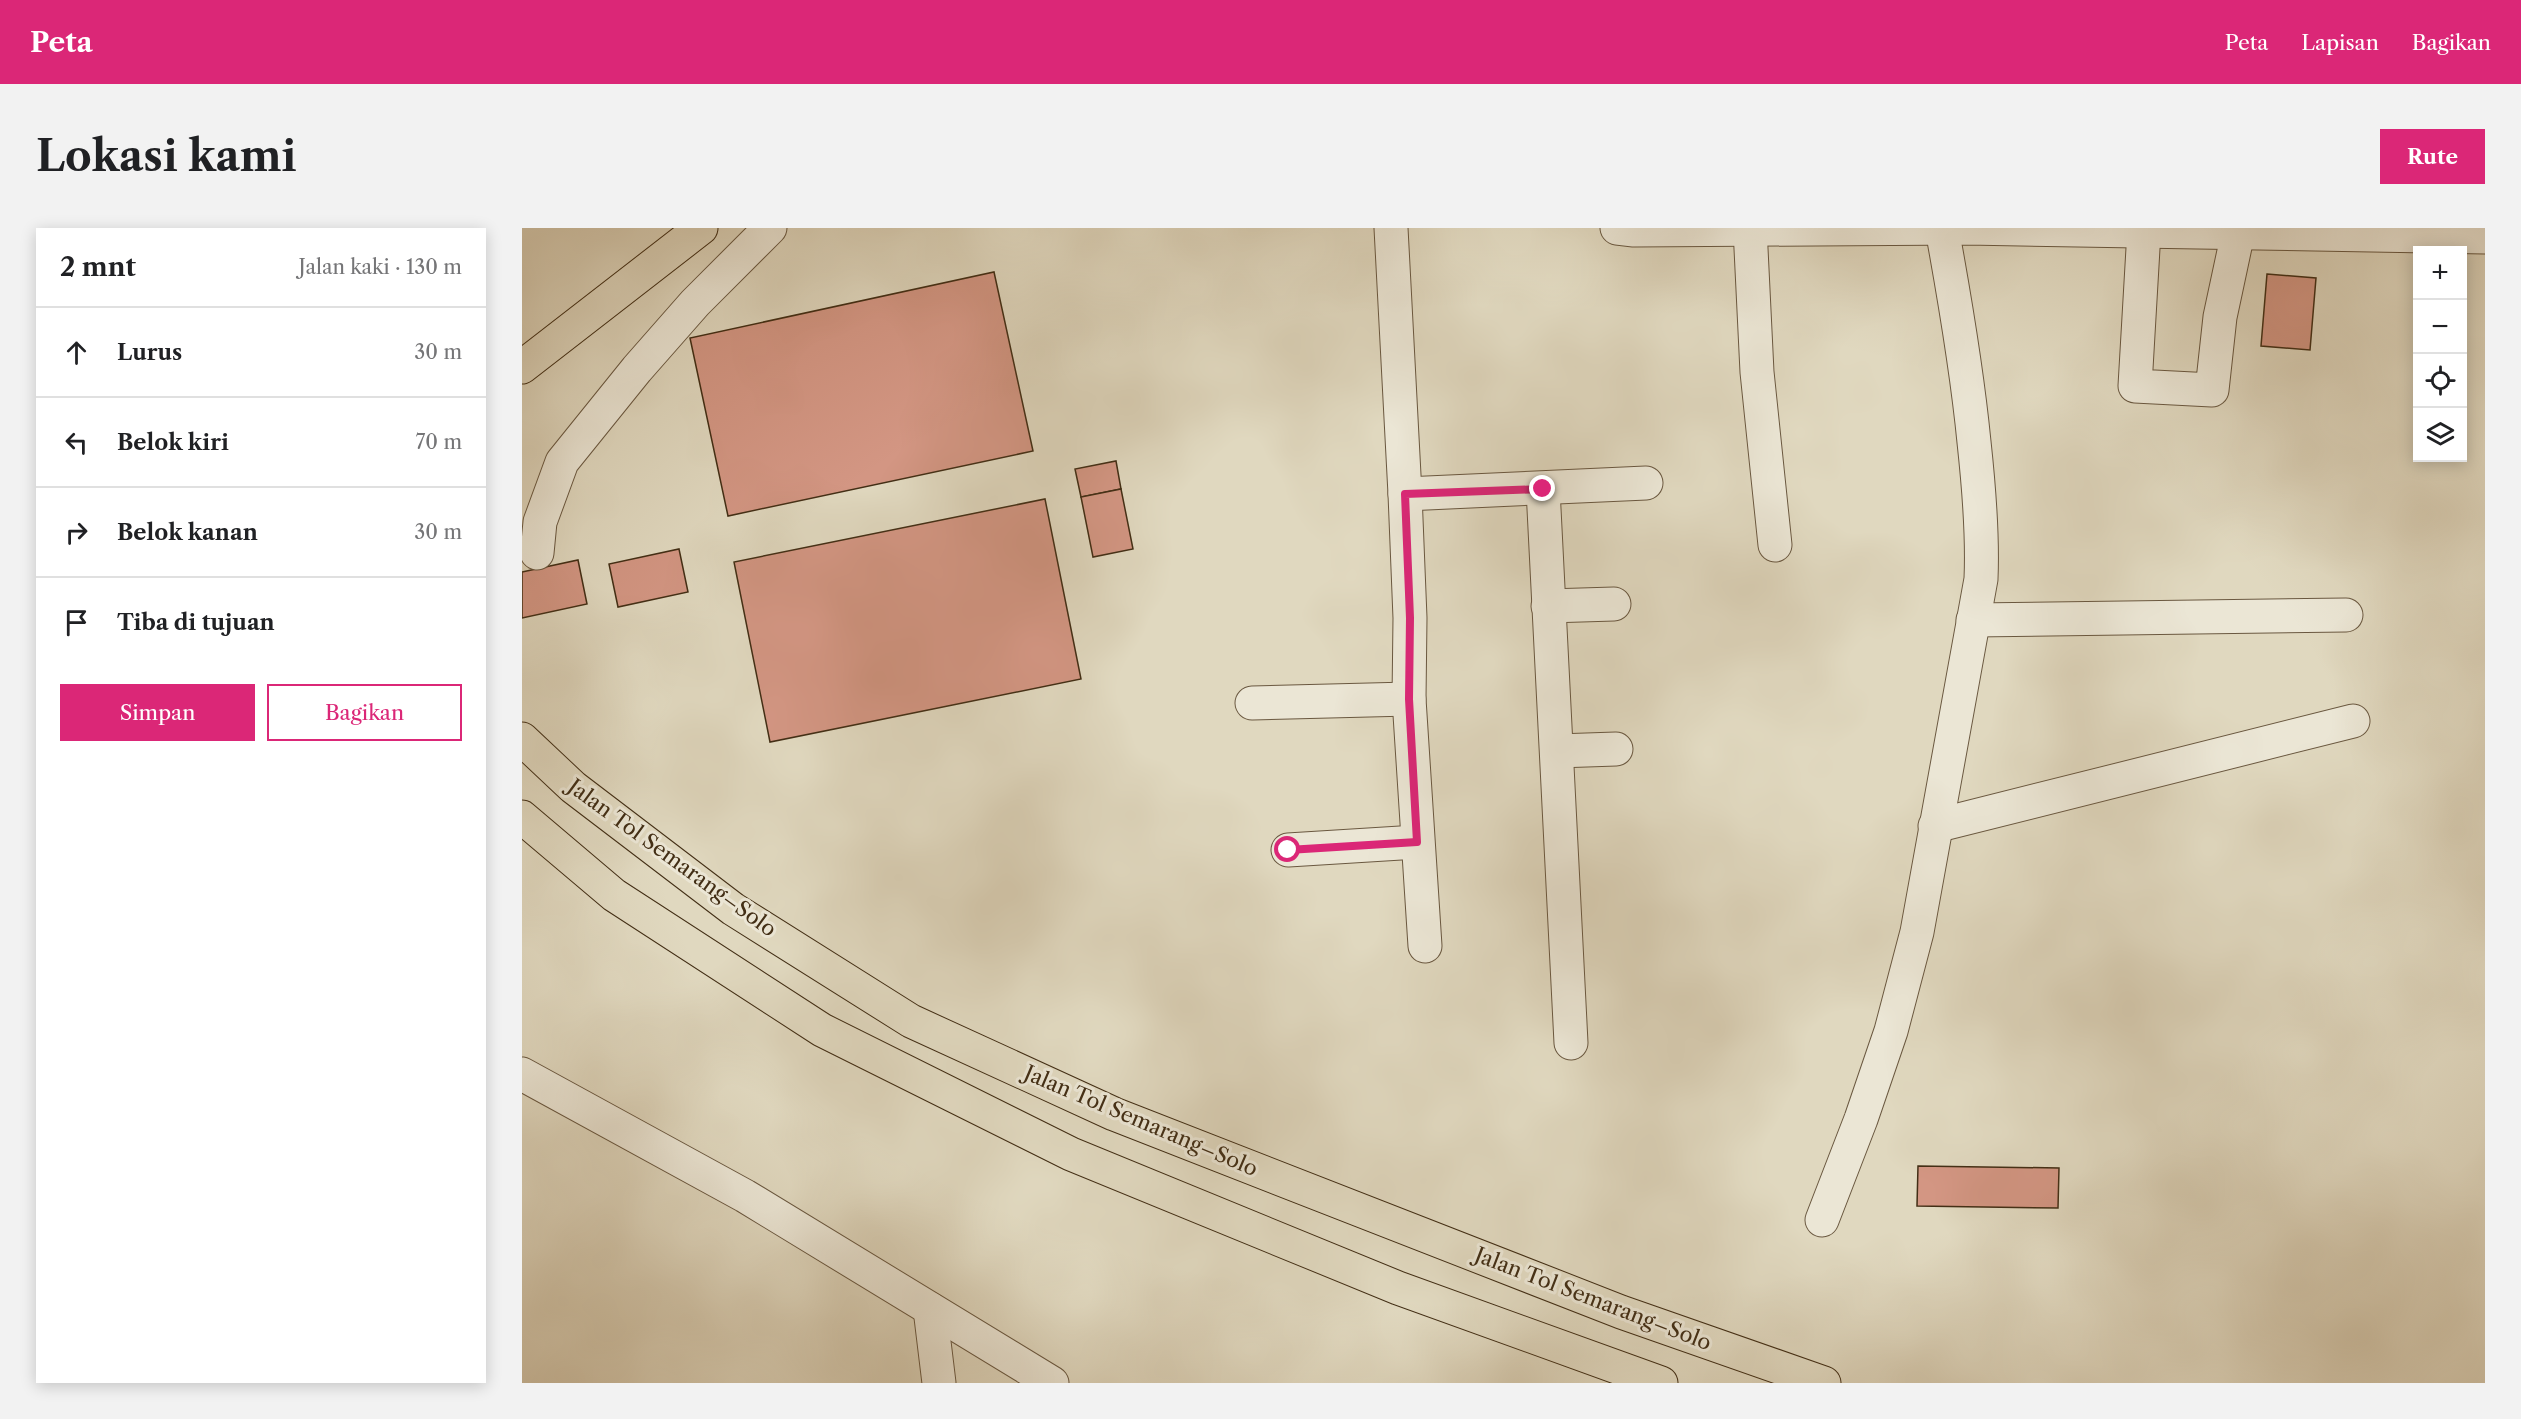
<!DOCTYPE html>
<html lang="id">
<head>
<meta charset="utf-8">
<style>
  body { margin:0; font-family:"Libre Caslon Text",serif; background:#f2f2f2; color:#202124 }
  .controls { position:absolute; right:18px; top:18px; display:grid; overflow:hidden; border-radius:0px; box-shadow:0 3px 15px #0003 }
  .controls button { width:54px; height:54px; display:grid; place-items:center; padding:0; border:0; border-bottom:2px solid #e0e0e0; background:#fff; color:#202124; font:30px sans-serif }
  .stop { position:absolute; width:18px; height:18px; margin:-14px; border:4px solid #db2777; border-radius:50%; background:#fff }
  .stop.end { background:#db2777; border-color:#fff; box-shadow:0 2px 6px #0008 }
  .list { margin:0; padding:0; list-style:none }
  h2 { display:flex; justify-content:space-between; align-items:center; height:78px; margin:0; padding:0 24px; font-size:26px }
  h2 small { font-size:20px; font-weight:400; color:#757577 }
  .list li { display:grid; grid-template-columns:39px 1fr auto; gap:18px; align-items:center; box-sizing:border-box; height:90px; padding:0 24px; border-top:2px solid #e0e0e0 }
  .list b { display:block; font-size:22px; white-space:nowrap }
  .list em { font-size:20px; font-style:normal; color:#757577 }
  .actions { display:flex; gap:12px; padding:18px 24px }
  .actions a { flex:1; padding:14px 0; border:2px solid #db2777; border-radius:0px; text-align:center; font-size:21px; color:#db2777 }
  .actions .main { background:#db2777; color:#fff }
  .icon { flex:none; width:33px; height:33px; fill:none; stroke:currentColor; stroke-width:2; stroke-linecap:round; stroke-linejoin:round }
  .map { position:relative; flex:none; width:1963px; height:1155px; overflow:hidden; border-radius:0px }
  header { display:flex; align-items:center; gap:36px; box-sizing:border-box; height:84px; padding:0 30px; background:#db2777; color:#fff }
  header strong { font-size:28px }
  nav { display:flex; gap:33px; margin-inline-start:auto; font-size:21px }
  .intro { display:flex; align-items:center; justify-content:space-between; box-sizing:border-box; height:144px; padding:0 36px }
  h1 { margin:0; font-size:42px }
  .button { padding:15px 27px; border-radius:0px; background:#db2777; color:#fff; font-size:21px; font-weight:700 }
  main { display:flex; gap:36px; padding:0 36px }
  aside { flex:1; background:#fff; border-radius:0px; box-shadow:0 3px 15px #0003 }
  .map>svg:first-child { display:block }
  .building { fill:#d39683; stroke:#422e15; stroke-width:1.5 }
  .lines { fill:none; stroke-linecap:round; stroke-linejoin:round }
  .minor-casing { stroke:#6a5840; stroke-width:35 }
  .major-casing { stroke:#422e15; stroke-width:35 }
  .highway-casing { stroke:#422e15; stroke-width:35 }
  .minor { stroke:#ebe6d5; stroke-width:33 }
  .major { stroke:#e0d8bf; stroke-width:33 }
  .highway { stroke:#e0d8bf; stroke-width:33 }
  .route { stroke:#db2777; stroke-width:8 }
  .labels { text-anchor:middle; stroke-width:6; stroke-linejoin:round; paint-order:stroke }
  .street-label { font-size:21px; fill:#422e15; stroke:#ebe6d5 }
</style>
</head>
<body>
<header>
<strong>Peta</strong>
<nav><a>Peta</a><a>Lapisan</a><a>Bagikan</a></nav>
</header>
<div class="intro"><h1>Lokasi kami</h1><a class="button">Rute</a></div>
<main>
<aside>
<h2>2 mnt<small>Jalan kaki · 130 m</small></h2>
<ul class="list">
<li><svg class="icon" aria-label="ahead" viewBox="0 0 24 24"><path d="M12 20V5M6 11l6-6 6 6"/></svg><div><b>Lurus</b></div><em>30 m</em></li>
<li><svg class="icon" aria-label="left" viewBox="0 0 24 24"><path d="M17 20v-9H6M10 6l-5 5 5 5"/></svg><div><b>Belok kiri</b></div><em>70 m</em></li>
<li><svg class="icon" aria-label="right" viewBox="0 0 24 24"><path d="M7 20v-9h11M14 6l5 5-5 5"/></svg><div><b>Belok kanan</b></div><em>30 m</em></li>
<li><svg class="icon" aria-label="arrive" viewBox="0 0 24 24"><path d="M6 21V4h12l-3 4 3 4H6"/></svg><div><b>Tiba di tujuan</b></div></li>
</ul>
<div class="actions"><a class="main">Simpan</a><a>Bagikan</a></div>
</aside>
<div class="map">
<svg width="1963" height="1155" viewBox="0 0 1963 1155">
  <rect width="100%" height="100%" fill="#e0d8bf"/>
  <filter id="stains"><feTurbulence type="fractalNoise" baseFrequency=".00333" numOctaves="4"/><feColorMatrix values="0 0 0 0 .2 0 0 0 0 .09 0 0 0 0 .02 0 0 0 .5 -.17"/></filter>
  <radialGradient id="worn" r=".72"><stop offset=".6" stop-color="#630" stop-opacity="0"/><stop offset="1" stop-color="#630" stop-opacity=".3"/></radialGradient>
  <g class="building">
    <path d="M472 44 511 223 206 288 168 110Z"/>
    <path d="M1745 46 1794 50 1788 122 1739 118Z"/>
    <path d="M594 233 599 261 559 269 553 241Z"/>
    <path d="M599 261 611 321 571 329 559 269Z"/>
    <path d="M523 271 559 451 248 514 212 334Z"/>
    <path d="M157 321 166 364 96 379 87 336Z"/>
    <path d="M56 332 65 376 0 390V344Z"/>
    <path d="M1396 938 1537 940 1536 980 1395 978Z"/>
  </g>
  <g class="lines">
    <defs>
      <g id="minor">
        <path d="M869 0 883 266 888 390 887 471 903 718"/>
        <path d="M1095 0 1112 2 1445 0 1963 9"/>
        <path d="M1228 0 1235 144 1253 317"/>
        <path d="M1622 3 1613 158 1690 162 1698 89 1717 0"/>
        <path d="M1021 261 1049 815"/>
        <path d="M883 266 1124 255"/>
        <path d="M15 325 18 294 40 234 115 141 173 75 248 0"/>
        <path d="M1026 378 1092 376"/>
        <path d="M1451 392 1824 387"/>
        <path d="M730 475 887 471"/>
        <path d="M1035 523 1094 521"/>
        <path d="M1413 598 1831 493"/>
        <path d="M766 622 895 614"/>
        <path d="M0 846 223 968 530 1155"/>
        <path d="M1300 992 1339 891 1369 803 1395 704 1459 351C1461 305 1457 260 1452 214 1445 142 1433 72 1420 1"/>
        <path d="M408 1081 417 1155"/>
      </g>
      <path id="major" d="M0 139 179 0"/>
      <g id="highway">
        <path d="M0 511 51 559 211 681 389 793 592 886 1099 1084 1302 1155"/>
        <path d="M0 589 92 667 300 802 549 926 876 1060 1139 1155"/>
      </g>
    </defs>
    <use href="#minor" class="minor-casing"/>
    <use href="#major" class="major-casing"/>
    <use href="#highway" class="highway-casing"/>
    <use href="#minor" class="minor"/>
    <use href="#major" class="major"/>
    <use href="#highway" class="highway"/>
  </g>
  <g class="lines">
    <path class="route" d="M766 622 895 614 887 471 888 390 883 266 1021 261"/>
  </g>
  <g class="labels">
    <g class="street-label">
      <text transform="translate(150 630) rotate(36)" y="7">Jalan Tol Semarang–Solo</text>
      <text transform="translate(619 893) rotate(23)" y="7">Jalan Tol Semarang–Solo</text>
      <text transform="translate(1071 1071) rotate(21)" y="7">Jalan Tol Semarang–Solo</text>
    </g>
  </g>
  <rect width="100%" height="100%" filter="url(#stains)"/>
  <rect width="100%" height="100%" fill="url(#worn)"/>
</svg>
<div class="controls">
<button>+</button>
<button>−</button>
<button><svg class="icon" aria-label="locate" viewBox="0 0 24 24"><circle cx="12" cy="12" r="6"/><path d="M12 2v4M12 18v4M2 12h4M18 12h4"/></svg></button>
<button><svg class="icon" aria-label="layers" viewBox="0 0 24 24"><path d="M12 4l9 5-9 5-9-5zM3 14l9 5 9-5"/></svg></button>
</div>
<div class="stop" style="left:766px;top:622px"></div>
<div class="stop end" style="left:1021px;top:261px"></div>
</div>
</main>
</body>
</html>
